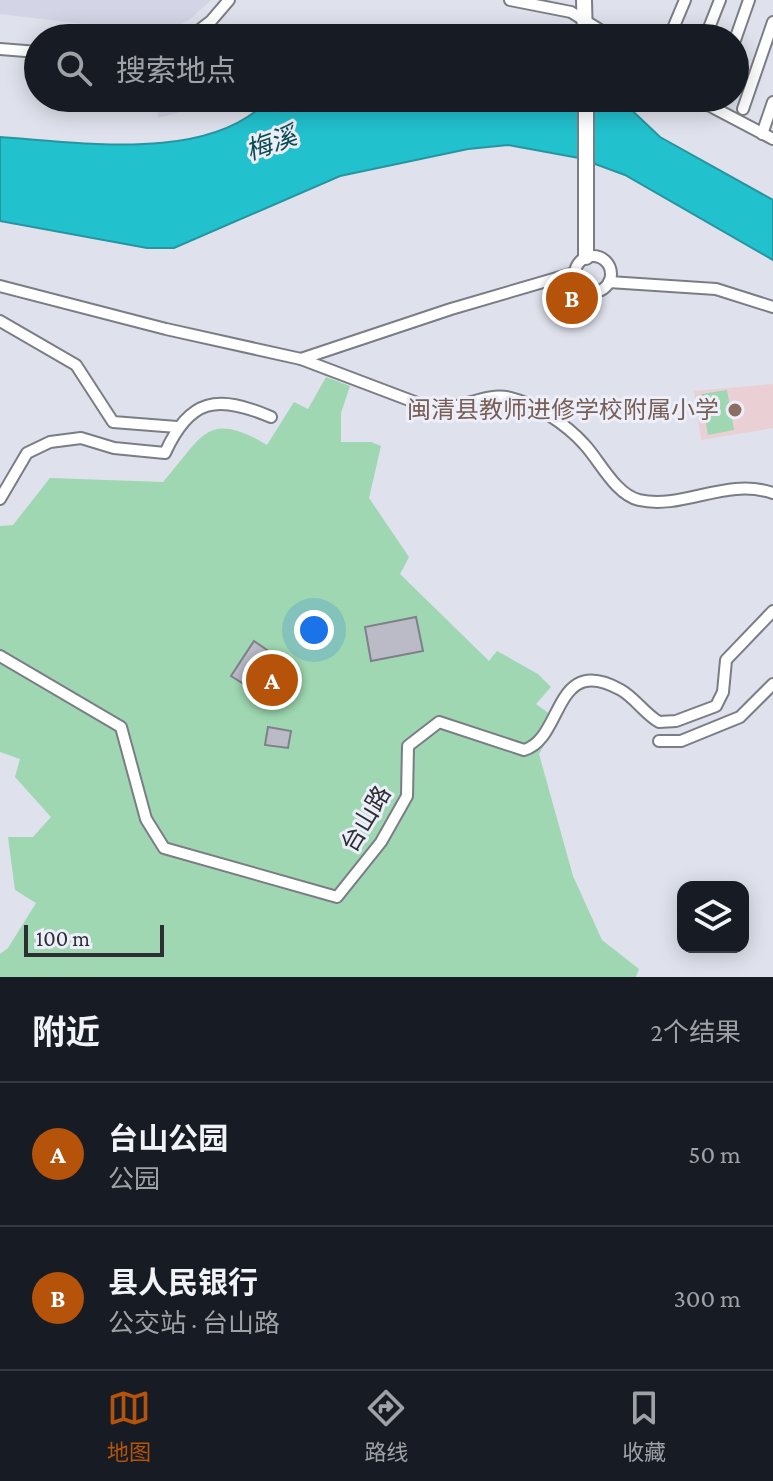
<!DOCTYPE html>
<html lang="zh">
<head>
<meta charset="utf-8">
<style>
  body { margin:0; font-family:"Crimson Pro","Noto Sans SC",serif; background:#242831; color:#f1f3f6 }
  .controls { position:absolute; right:24px; bottom:24px; display:grid; overflow:hidden; border-radius:16px; box-shadow:0 4px 20px #0003 }
  .controls button { width:72px; height:72px; display:grid; place-items:center; padding:0; border:0; border-bottom:2px solid #363941; background:#171b24; color:#f1f3f6; font:40px sans-serif }
  .scale { position:absolute; left:24px; bottom:20px; width:140px; box-sizing:border-box; padding-left:8px; border:4px solid #2e2f33; border-top:0; font-size:22px; line-height:28px; white-space:nowrap; color:#2e2f33; -webkit-text-stroke:6px #eceef9; paint-order:stroke }
  .you { position:absolute; left:314px; top:630px; width:28px; height:28px; margin:-20px; border:6px solid #fff; border-radius:50%; background:#1a73e8; box-shadow:0 0 0 12px #1a73e833 }
  .badge { display:grid; place-items:center; width:52px; height:52px; border-radius:50%; background:#b45309; color:#fff; font-size:26px; font-weight:700 }
  .pin { position:absolute; translate:-50% -50%; border:4px solid #fff; box-shadow:0 2px 8px #0006 }
  .list { margin:0; padding:0; list-style:none }
  h2 { display:flex; justify-content:space-between; align-items:center; height:104px; margin:0; padding:0 32px; font-size:34px }
  h2 small { font-size:26px; font-weight:400; color:#9ea1a6 }
  .list li { display:grid; grid-template-columns:52px 1fr auto; gap:24px; align-items:center; box-sizing:border-box; height:144px; padding:0 32px; border-top:2px solid #363941 }
  .list b { display:block; font-size:30px; white-space:nowrap }
  .list p { margin:0; font-size:26px; white-space:nowrap; color:#9ea1a6 }
  .list em { font-size:26px; font-style:normal; color:#9ea1a6 }
  .icon { flex:none; width:44px; height:44px; fill:none; stroke:currentColor; stroke-width:2; stroke-linecap:round; stroke-linejoin:round }
  .map { position:relative; flex:none; width:773px; height:977px; overflow:hidden }
  .search { position:absolute; background:#171b24; box-shadow:0 4px 20px #0003; left:24px; right:24px; top:24px; height:88px; display:flex; align-items:center; gap:20px; box-sizing:border-box; padding:0 28px; border-radius:44px; color:#9ea1a6; font-size:30px }
  .sheet { height:392px; background:#171b24 }
  nav { display:flex; justify-content:space-around; align-items:center; box-sizing:border-box; height:112px; border-top:2px solid #363941; background:#171b24; font-size:22px; color:#9ea1a6 }
  nav a { display:grid; justify-items:center; gap:4px }
  nav .on { color:#b45309 }
  .map>svg:first-child { display:block }
  .built { fill:#d3d5e6 }
  .education { fill:#ead0d4 }
  .green { fill:#9ed7b1 }
  .water { fill:#22c1ce; stroke:#2695a0; stroke-width:2 }
  .building { fill:#babbc6; stroke:#7f808a; stroke-width:2 }
  .lines { fill:none; stroke-linecap:round; stroke-linejoin:round }
  .minor-casing { stroke:#7b7d86; stroke-width:14 }
  .major-casing { stroke:#7b7d86; stroke-width:18 }
  .minor { stroke:#fff; stroke-width:10 }
  .major { stroke:#fff; stroke-width:14 }
  .education-dot { fill:#8d6e63; stroke:#eceef9; stroke-width:3 }
  .labels { text-anchor:middle; stroke-width:6; stroke-linejoin:round; paint-order:stroke }
  .education-label { font-size:24px; fill:#785e54; stroke:#eceef9; text-anchor:end }
  .street-label { font-size:24px; fill:#2e2f33; stroke:#eceef9 }
  .water-label { font-size:26px; font-style:italic; fill:#0c4c52; stroke:#eceef9 }
</style>
</head>
<body>
<div class="map">
<svg width="773" height="977" viewBox="0 0 773 977">
  <rect width="100%" height="100%" fill="#dfe1ec"/>
  <g class="built">
    <path d="M0 0H211L189 20 153 38H91L92 25 0 14Z"/>
    <path d="M156 98H200L202 106 158 118Z"/>
  </g>
  <path class="education" d="M773 384V428L701 440 694 391Z"/>
  <g class="green">
    <path d="M326 377 350 386 341 413V442H371L381 446 369 498 409 557 400 574 489 661 497 651 538 674 551 687 536 704 558 720 539 754 573 876 602 940 639 969 636 977H0V954L8 948 36 903 15 890 8 837H33L51 817 15 777 20 759 0 752V526L13 525 50 478 163 482C203 437 206 409 267 445L294 402 308 409Z"/>
    <path d="M727 390 734 430 708 435 701 394Z"/>
  </g>
  <path class="water" d="M270 98H619L660 137 773 200V260L625 175 579 158 508 145 468 149 340 176 174 248H147L0 221V137C79 142 211 164 270 98Z"/>
  <g class="building">
    <path d="M416 617 423 651 371 661 365 627Z"/>
    <path d="M254 641 273 654 250 688 231 676Z"/>
    <path d="M268 727 291 731 288 748 265 745Z"/>
  </g>
  <g class="lines">
    <defs>
      <g id="minor">
        <path d="M510 0 571 12 613 38"/>
        <path d="M189 38 211 21 229 0"/>
        <path d="M669 38 685 0"/>
        <path d="M705 38 720 0"/>
        <path d="M735 40 749 0"/>
        <path d="M0 49 38 52"/>
        <path d="M695 98 773 139"/>
        <path d="M743 109 773 22"/>
        <path d="M762 134 773 102"/>
        <circle cx="593" cy="274" r="18"/>
        <path d="M609 282 716 289 773 307"/>
        <path d="M0 286 166 329 301 359 451 309 574 273"/>
        <path d="M0 321 76 365 113 422 177 427"/>
        <path d="M301 359 433 409C459 411 486 391 511 398 536 404 567 425 584 444 600 461 615 494 639 500 683 510 726 477 773 493"/>
        <path d="M0 499 27 453 50 442 81 438 114 448 165 453C190 398 217 394 271 417"/>
        <path d="M0 656 121 727 146 819 164 848 337 897 381 842 407 796 408 746 439 722 524 750C564 739 553 652 621 690 635 698 645 714 659 722L676 721 716 706 723 692 726 660 773 611"/>
        <path d="M659 741H681L740 717 773 684"/>
      </g>
      <g id="major">
        <path d="M584 0 585 38"/>
        <path d="M586 98V257"/>
      </g>
    </defs>
    <use href="#minor" class="minor-casing"/>
    <use href="#major" class="major-casing"/>
    <use href="#minor" class="minor"/>
    <use href="#major" class="major"/>
  </g>
  <circle class="education-dot" cx="735" cy="410" r="8"/>
  <g class="labels">
    <g class="education-label">
      <text x="719" y="418">闽清县教师进修学校附属小学</text>
    </g>
    <g class="street-label">
      <text transform="translate(366 819) rotate(-59)" y="8">台山路</text>
    </g>
    <g class="water-label">
      <text transform="translate(271 143) rotate(-20)" y="9">梅溪</text>
    </g>
  </g>
</svg>
<div class="controls">
<button><svg class="icon" aria-label="layers" viewBox="0 0 24 24"><path d="M12 4l9 5-9 5-9-5zM3 14l9 5 9-5"/></svg></button>
</div>
<div class="scale">100 m</div>
<div class="you"></div>
<div class="pin badge" style="left:272px;top:680px">A</div>
<div class="pin badge" style="left:572px;top:298px">B</div>
<div class="search"><svg class="icon" aria-label="search" viewBox="0 0 24 24"><circle cx="10" cy="10" r="6"/><path d="M15 15l6 6"/></svg>搜索地点</div>
</div>
<section class="sheet">
<h2>附近<small>2个结果</small></h2>
<ul class="list">
<li><span class="badge">A</span><div><b>台山公园</b><p>公园</p></div><em>50 m</em></li>
<li><span class="badge">B</span><div><b>县人民银行</b><p>公交站 · 台山路</p></div><em>300 m</em></li>
</ul>
</section>
<nav>
<a class="on"><svg class="icon" aria-label="map" viewBox="0 0 24 24"><path d="M3 6l6-2 6 2 6-2v14l-6 2-6-2-6 2zM9 4v14M15 6v14"/></svg>地图</a>
<a><svg class="icon" aria-label="directions" viewBox="0 0 24 24"><path d="M12 3l9 9-9 9-9-9zM9 14v-3h6M13 9l2 2-2 2"/></svg>路线</a>
<a><svg class="icon" aria-label="saved" viewBox="0 0 24 24"><path d="M7 4h10v16l-5-4-5 4z"/></svg>收藏</a>
</nav>
</body>
</html>
